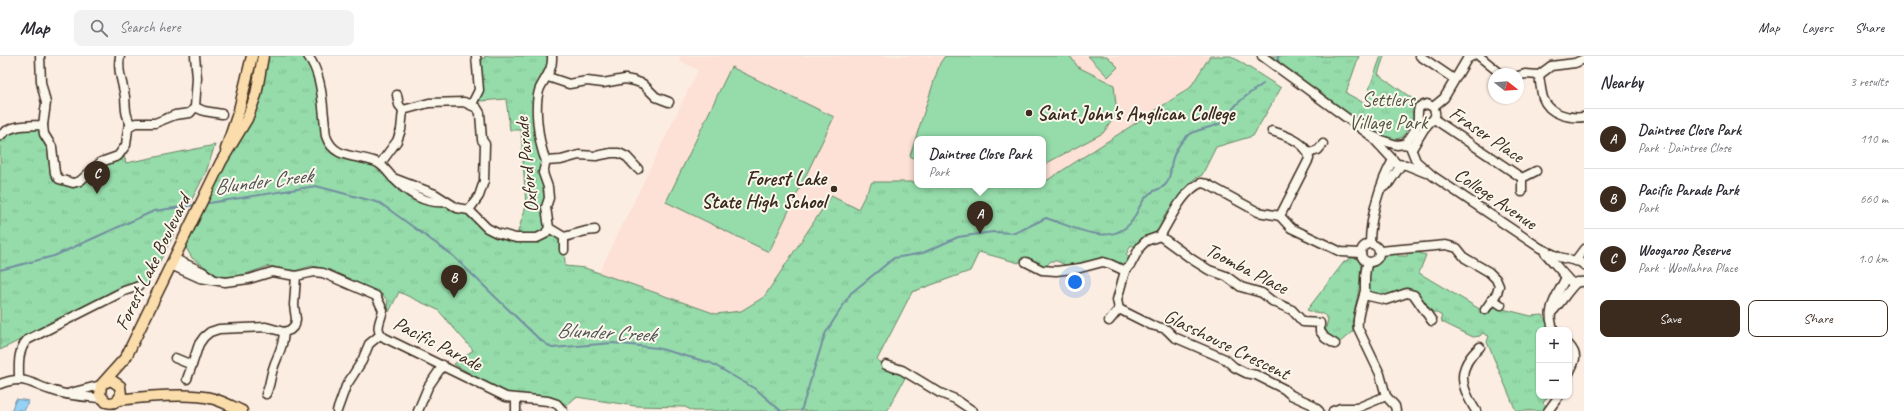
<!DOCTYPE html>
<html lang="en">
<head>
<meta charset="utf-8">
<style>
  body { margin:0; font-family:Caveat,sans-serif; background:#f2f2f3; color:#2b2b33 }
  .controls { position:absolute; right:12px; bottom:12px; display:grid; overflow:hidden; border-radius:8px; box-shadow:0 1px 3px #0004 }
  .controls button { width:36px; height:36px; display:grid; place-items:center; padding:0; border:0; border-bottom:1px solid #e1e1e2; background:#fff; color:#2b2b33; font:20px sans-serif }
  .compass { position:absolute; left:1488px; top:12px; width:36px; height:36px; border-radius:50%; background:#fff; box-shadow:0 1px 3px #0004; rotate:107deg }
  .you { position:absolute; left:1075px; top:226px; width:14px; height:14px; margin:-10px; border:3px solid #fff; border-radius:50%; background:#1a73e8; box-shadow:0 0 0 6px #1a73e833 }
  .badge { display:grid; place-items:center; width:26px; height:26px; border-radius:50%; background:#3b2a1e; color:#fff; font-size:13px; font-weight:700 }
  .pin { position:absolute; translate:-50% -33px; filter:drop-shadow(0 1px 2px #0008) }
  .pin::after { content:''; position:absolute; top:21px; width:14px; height:12px; background:inherit; clip-path:polygon(0 0,100% 0,50% 100%) }
  .popup { position:absolute; left:914px; top:80px; width:132px; height:52px; box-sizing:border-box; display:grid; place-content:center; border-radius:8px; background:#fff; filter:drop-shadow(0 1px 3px #0005); font-size:13px; white-space:nowrap; color:#7c7c81 }
  .popup b { font-size:15px; color:#2b2b33 }
  .popup::after { content:''; position:absolute; left:50%; top:100%; margin-left:-8px; border:8px solid transparent; border-top-color:#fff }
  .list { margin:0; padding:0; list-style:none }
  h2 { display:flex; justify-content:space-between; align-items:center; height:52px; margin:0; padding:0 16px; font-size:17px }
  h2 small { font-size:13px; font-weight:400; color:#7c7c81 }
  .list li { display:grid; grid-template-columns:26px 1fr auto; gap:12px; align-items:center; box-sizing:border-box; height:60px; padding:0 16px; border-top:1px solid #e1e1e2 }
  .list b { display:block; font-size:15px; white-space:nowrap }
  .list p { margin:0; font-size:13px; white-space:nowrap; color:#7c7c81 }
  .list em { font-size:13px; font-style:normal; color:#7c7c81 }
  .actions { display:flex; gap:8px; padding:12px 16px }
  .actions a { flex:1; padding:9px 0; border:1px solid #3b2a1e; border-radius:8px; text-align:center; font-size:14px; color:#3b2a1e }
  .actions .main { background:#3b2a1e; color:#fff }
  .icon { flex:none; width:22px; height:22px; fill:none; stroke:currentColor; stroke-width:2; stroke-linecap:round; stroke-linejoin:round }
  .map { position:relative; flex:none; width:1584px; height:355px; overflow:hidden }
  header { display:flex; align-items:center; gap:24px; box-sizing:border-box; height:56px; padding:0 20px; background:#fff; border-bottom:1px solid #e1e1e2 }
  header strong { font-size:19px }
  nav { display:flex; gap:22px; margin-inline-start:auto; font-size:14px }
  .search { width:280px; height:36px; background:#f2f2f3; display:flex; align-items:center; gap:10px; box-sizing:border-box; padding:0 14px; border-radius:8px; color:#7c7c81; font-size:15px }
  main { display:flex }
  aside { flex:1; background:#fff }
  .map>svg:first-child { display:block }
  .built { fill:#fde0d6 }
  .green { fill:#95dcaa; stroke:#688364 }
  .park { fill:url(#park-tufts); stroke:#688364 }
  .water { fill:url(#water-waves); stroke:#728ea0 }
  .lines { fill:none; stroke-linecap:round; stroke-linejoin:round }
  .stream { stroke:#728ea0; stroke-width:2 }
  .minor-casing { stroke:#3b2a1e; stroke-width:11 }
  .major-casing { stroke:#3b2a1e; stroke-width:13 }
  .minor { stroke:#fbf7ec; stroke-width:8 }
  .major { stroke:#fbddab; stroke-width:10 }
  .poi-dot { fill:#3b2a1e; stroke:#fbf7ec; stroke-width:1.5 }
  .labels { text-anchor:middle; stroke-width:4; stroke-linejoin:round; paint-order:stroke }
  .park-label { font-size:20px; fill:#525641; stroke:#fbf7ec }
  .poi-label { font-size:20px; font-weight:bold; fill:#3b2a1e; stroke:#fbf7ec; text-anchor:start }
  .street-label { font-size:20px; fill:#3b2a1e; stroke:#fbf7ec }
  .water-label { font-size:21px; font-style:italic; fill:#525454; stroke:#fbf7ec }
</style>
</head>
<body>
<header>
<strong>Map</strong>
<div class="search"><svg class="icon" aria-label="search" viewBox="0 0 24 24"><circle cx="10" cy="10" r="6"/><path d="M15 15l6 6"/></svg>Search here</div>
<nav><a>Map</a><a>Layers</a><a>Share</a></nav>
</header>
<main>
<div class="map">
<svg width="1584" height="355" viewBox="0 0 1584 355">
  <defs>
    <pattern id="park-tufts" width="24" height="20" patternUnits="userSpaceOnUse"><rect width="24" height="20" fill="#95dcaa"/><path d="M3 7l-1-3M5 7V3M7 7l1-3M15 17l-1-3M17 17v-4M19 17l1-3" fill="none" stroke="#81bd92"/></pattern>
    <pattern id="water-waves" width="16" height="10" patternUnits="userSpaceOnUse"><rect width="16" height="10" fill="#96d1f6"/><path d="M0 5q4-4 8 0t8 0" fill="none" stroke="#82b4d2"/></pattern>
  </defs>
  <rect width="100%" height="100%" fill="#fcede2"/>
  <filter id="ink" filterUnits="userSpaceOnUse"><feTurbulence type="fractalNoise" baseFrequency=".025" numOctaves="2"/><feDisplacementMap in="SourceGraphic" scale="8" xChannelSelector="R" yChannelSelector="G"/><feConvolveMatrix kernelMatrix="1 2 1 2 8 2 1 2 1" color-interpolation-filters="sRGB"/></filter>
  <g filter="url(#ink)">
    <path class="built" d="M681 0H1210L1190 32 1044 127 1043 83H917V126H872L858 153 830 140 764 241 741 255 716 258 599 217 698 14 679 4Z"/>
    <g class="green">
      <path d="M945 0H1070L1078 11 1114 29 1117 58 1103 77 1043 109V83H917V104L910 100 934 25 940 7Z"/>
      <path d="M1088 0H1107L1118 11 1108 21Z"/>
      <path d="M731 11 834 61 769 196 666 146Z"/>
    </g>
    <g class="park">
      <path d="M265 0H308L310 2 331 89 374 105 393 122 469 154 487 172 516 182 526 150 521 74H510L506 43 480 45 472 48 479 34 478 2H485V0H552L538 41 550 168 564 181 565 210 585 212 716 258 741 255 764 241 831 140 858 153 872 126H917V129H1043V127L1190 32 1210 0H1231L1281 32 1253 80 1216 91 1202 119 1194 123 1165 159 1159 173 1153 178 1144 180 1135 191 1131 189 1126 199 1130 202 1127 208 1122 209 1105 203 1081 209 1067 210 1057 205H1051L1044 212 1022 201 1019 207 979 196 970 215 912 236 877 304 906 320 887 355H693L685 351 635 350 576 341 567 349 551 341 506 337 498 334 454 308 473 294 438 254 399 236 389 256 387 244 383 239 330 214 312 210 294 215 269 210 237 221H227L217 219 192 202 185 190 215 124 240 81Z"/>
      <path d="M1264 0H1359L1346 37 1364 47 1381 0H1384L1378 18 1417 46 1413 56V64L1403 81 1393 84 1383 81Z"/>
      <path d="M43 69 44 78 52 91 55 117 59 123 65 126 80 125 101 106 118 100 123 96 126 107 215 89 206 116 146 232 139 230 124 235 27 284 24 282 0 294V80C11 68 27 70 43 69Z"/>
      <path d="M1407 194 1426 199 1419 217 1488 258 1495 251 1531 260 1543 259 1550 274H1539V340H1548L1543 347 1547 351 1545 355H1516L1487 286 1489 280 1482 277 1480 280 1473 281 1442 266 1441 259 1431 255 1418 239 1406 232 1385 240 1368 236V214C1372 211 1376 210 1379 207 1388 200 1385 197 1397 195L1398 200H1407Z"/>
      <path d="M1352 202 1358 203C1368 217 1350 256 1353 275L1339 287 1326 279 1325 276 1328 263C1322 254 1315 258 1307 254L1344 206Z"/>
    </g>
    <path class="water" d="M16 343 29 345 24 355H11Z"/>
    <g class="lines">
      <g class="stream">
        <path d="M1278 6V0"/>
        <path d="M203 148 316 130 380 147 452 199 539 283 552 292 613 287 657 292 711 307 757 334 781 355"/>
        <path d="M0 214 54 200 154 155 195 149"/>
        <path d="M801 355 825 278 851 237 894 202 923 197 958 181 993 176 1015 177 1046 162C1072 170 1111 193 1132 165 1138 156 1140 146 1148 139 1152 134 1161 134 1166 128 1171 122 1170 113 1172 105 1174 97 1178 90 1183 84 1193 73 1207 73 1219 68 1228 63 1230 55 1237 48 1245 40 1254 34 1263 28"/>
      </g>
      <defs>
        <g id="minor">
          <path d="M40 0 41 26 46 47 43 69 44 78 52 91 55 117 59 123 73 127 80 125 101 106 118 100 126 89 128 73 131 69 136 67H155L175 59 190 57 195 51 197 22 195 0"/>
          <path d="M120 0C117 15 123 27 125 41 126 54 125 58 131 69"/>
          <path d="M308 0C321 17 322 41 324 61 325 67 325 74 326 80 334 105 361 98 378 107 384 110 388 117 393 122 408 137 424 148 446 146"/>
          <path d="M1262 0 1370 79 1397 108 1406 109 1426 117"/>
          <path d="M1420 0 1454 23"/>
          <path d="M1479 0 1501 18"/>
          <path d="M1539 19C1540 26 1541 35 1543 42 1549 58 1569 63 1584 61"/>
          <path d="M1518 20 1525 18 1539 19 1551 10 1575 7 1584 3"/>
          <path d="M548 21 569 28 587 25 603 27 625 23 635 25 643 28 656 41 669 46"/>
          <path d="M397 39 399 49 403 54"/>
          <path d="M472 48 479 34 476 0"/>
          <path d="M195 51 204 55 222 58"/>
          <path d="M1433 51 1444 42 1467 3 1472 0"/>
          <path d="M1434 63 1522 122"/>
          <path d="M1272 75C1285 79 1309 87 1309 103L1280 160"/>
          <path d="M1370 79 1384 85 1397 89 1405 88 1410 90 1416 105 1433 120 1540 192 1559 201 1580 206 1584 209"/>
          <path d="M0 80C11 68 27 70 43 69"/>
          <path d="M1405 88C1411 81 1417 73 1418 64 1418 59 1417 57 1419 51L1427 48 1433 51C1437 58 1436 62 1429 67L1422 66 1418 63"/>
          <path d="M1412 93 1424 73 1429 67"/>
          <path d="M1309 97 1318 94 1323 88"/>
          <path d="M546 105 561 104 579 99 596 100 611 97H619L627 101 638 113"/>
          <path d="M380 108 397 85 401 74 403 54 429 47 464 46 477 52 480 57 482 84 485 88 484 125 479 140 469 154"/>
          <path d="M393 122 435 138 457 152 469 154 487 172 497 177 516 182H537L545 178 549 172 546 151 549 142 548 131 543 117 546 105C539 89 533 49 540 32 546 20 553 14 552 0"/>
          <path d="M1381 133 1389 127 1401 109"/>
          <path d="M1522 136V122L1536 115"/>
          <path d="M549 172 564 181V194"/>
          <path d="M1160 180 1193 204 1209 214 1226 220 1241 231 1262 237 1272 245 1292 254 1303 266 1320 267V275L1325 282 1335 288"/>
          <path d="M564 181 586 175 595 174"/>
          <path d="M1370 187C1370 162 1380 126 1393 104"/>
          <circle cx="1370" cy="197" r="9"/>
          <path d="M1380 195 1446 189 1457 192 1465 202 1489 216 1496 223 1499 230 1497 237 1485 254"/>
          <path d="M1545 197C1550 202 1568 224 1571 226 1576 228 1579 225 1584 226"/>
          <path d="M175 203 203 216 213 223"/>
          <path d="M1575 205 1584 193"/>
          <path d="M1026 206 1042 214 1056 215 1080 212 1103 206 1110 208 1125 215"/>
          <path d="M1368 206C1364 216 1365 224 1365 234 1363 247 1356 259 1358 272L1380 318 1386 340 1395 350 1396 355"/>
          <path d="M171 209 200 222 225 226 249 223 272 216 296 220 314 216 323 217 376 240 383 254C381 265 373 274 385 282L506 341 548 345 557 348 563 355"/>
          <path d="M1364 239 1386 244 1407 237 1414 239 1432 265"/>
          <path d="M1492 243 1501 249"/>
          <path d="M1551 257C1561 247 1567 235 1577 226"/>
          <path d="M1109 265 1119 253"/>
          <path d="M1554 274C1544 254 1558 239 1566 221"/>
          <path d="M1569 289C1579 300 1575 305 1569 317"/>
          <path d="M175 302 192 309 187 323"/>
          <path d="M192 309 199 288 204 281 210 276 219 273 266 271 284 276 290 274 295 269 296 263 294 249 296 220"/>
          <path d="M886 309 902 314 940 337 955 343 973 355"/>
          <path d="M19 324C19 309 17 296 27 284L124 235 139 230"/>
          <path d="M0 328C26 318 31 329 54 335 69 340 86 341 101 342"/>
          <path d="M70 337 101 329"/>
          <path d="M266 338C270 330 270 322 273 313 277 299 283 294 284 276"/>
          <path d="M516 343V355"/>
          <path d="M337 355 346 330 362 305 369 288 380 279"/>
          <path d="M418 355 428 331 443 309"/>
          <path d="M1319 355 1311 348 1291 339 1284 333 1256 319 1246 317 1234 311 1225 303 1174 281 1166 273 1151 269 1119 253 1117 244 1125 215 1131 208 1140 191 1146 185 1160 180C1170 164 1183 134 1201 127L1207 128 1258 156 1280 160 1291 172 1341 196 1361 197"/>
          <path d="M1333 355 1341 352H1357L1386 340"/>
          <path d="M1476 355C1460 330 1456 312 1480 291"/>
          <path d="M1548 355 1559 340"/>
        </g>
        <g id="major">
          <path d="M226 93 239 54 252 0"/>
          <path d="M104 327 111 324 120 330 121 339C118 346 113 348 106 346L100 339 101 329 126 301 221 106 247 63 256 39 263 0"/>
          <path d="M118 344C143 341 189 336 214 343 224 346 233 351 242 355"/>
        </g>
      </defs>
      <use href="#minor" class="minor-casing"/>
      <use href="#major" class="major-casing"/>
      <use href="#minor" class="minor"/>
      <use href="#major" class="major"/>
    </g>
  </g>
  <g class="poi-dot">
    <circle cx="1029" cy="57" r="4"/>
    <circle cx="834" cy="133" r="4"/>
  </g>
  <g class="labels">
    <g class="park-label">
      <text x="1388" y="50">Settlers<tspan x="1388" dy="23">Village Park</tspan></text>
    </g>
    <g class="poi-label">
      <text x="1037" y="64">Saint John's Anglican College</text>
      <text x="826" y="129" text-anchor="end">Forest Lake<tspan x="826" dy="23">State High School</tspan></text>
    </g>
    <g class="street-label">
      <text transform="translate(1487 78) rotate(34)" y="7">Fraser Place</text>
      <text transform="translate(526 109) rotate(-96)" y="7">Oxford Parade</text>
      <text transform="translate(1496 142) rotate(34)" y="7">College Avenue</text>
      <text transform="translate(152 206) rotate(-64)" y="7">Forest Lake Boulevard</text>
      <text transform="translate(1247 212) rotate(27)" y="7">Toomba Place</text>
      <text transform="translate(438 287) rotate(27)" y="7">Pacific Parade</text>
      <text transform="translate(1227 288) rotate(26)" y="7">Glasshouse Crescent</text>
    </g>
    <g class="water-label">
      <text transform="translate(263 125) rotate(-7)" y="7">Blunder Creek</text>
      <text transform="translate(606 276) rotate(3)" y="7">Blunder Creek</text>
    </g>
  </g>
</svg>
<div class="controls">
<button>+</button>
<button>−</button>
</div>
<svg class="compass" viewBox="-18 -18 36 36"><path d="M0-13l5 13h-10z" fill="#e53935"/><path d="M0 13l5-13h-10z" fill="#7c7c81"/></svg>
<div class="you"></div>
<div class="pin badge" style="left:980px;top:178px">A</div>
<div class="popup"><b>Daintree Close Park</b>Park</div>
<div class="pin badge" style="left:454px;top:242px">B</div>
<div class="pin badge" style="left:97px;top:138px">C</div>
</div>
<aside>
<h2>Nearby<small>3 results</small></h2>
<ul class="list">
<li><span class="badge">A</span><div><b>Daintree Close Park</b><p>Park · Daintree Close</p></div><em>110 m</em></li>
<li><span class="badge">B</span><div><b>Pacific Parade Park</b><p>Park</p></div><em>660 m</em></li>
<li><span class="badge">C</span><div><b>Woogaroo Reserve</b><p>Park · Woollahra Place</p></div><em>1.0 km</em></li>
</ul>
<div class="actions"><a class="main">Save</a><a>Share</a></div>
</aside>
</main>
</body>
</html>
